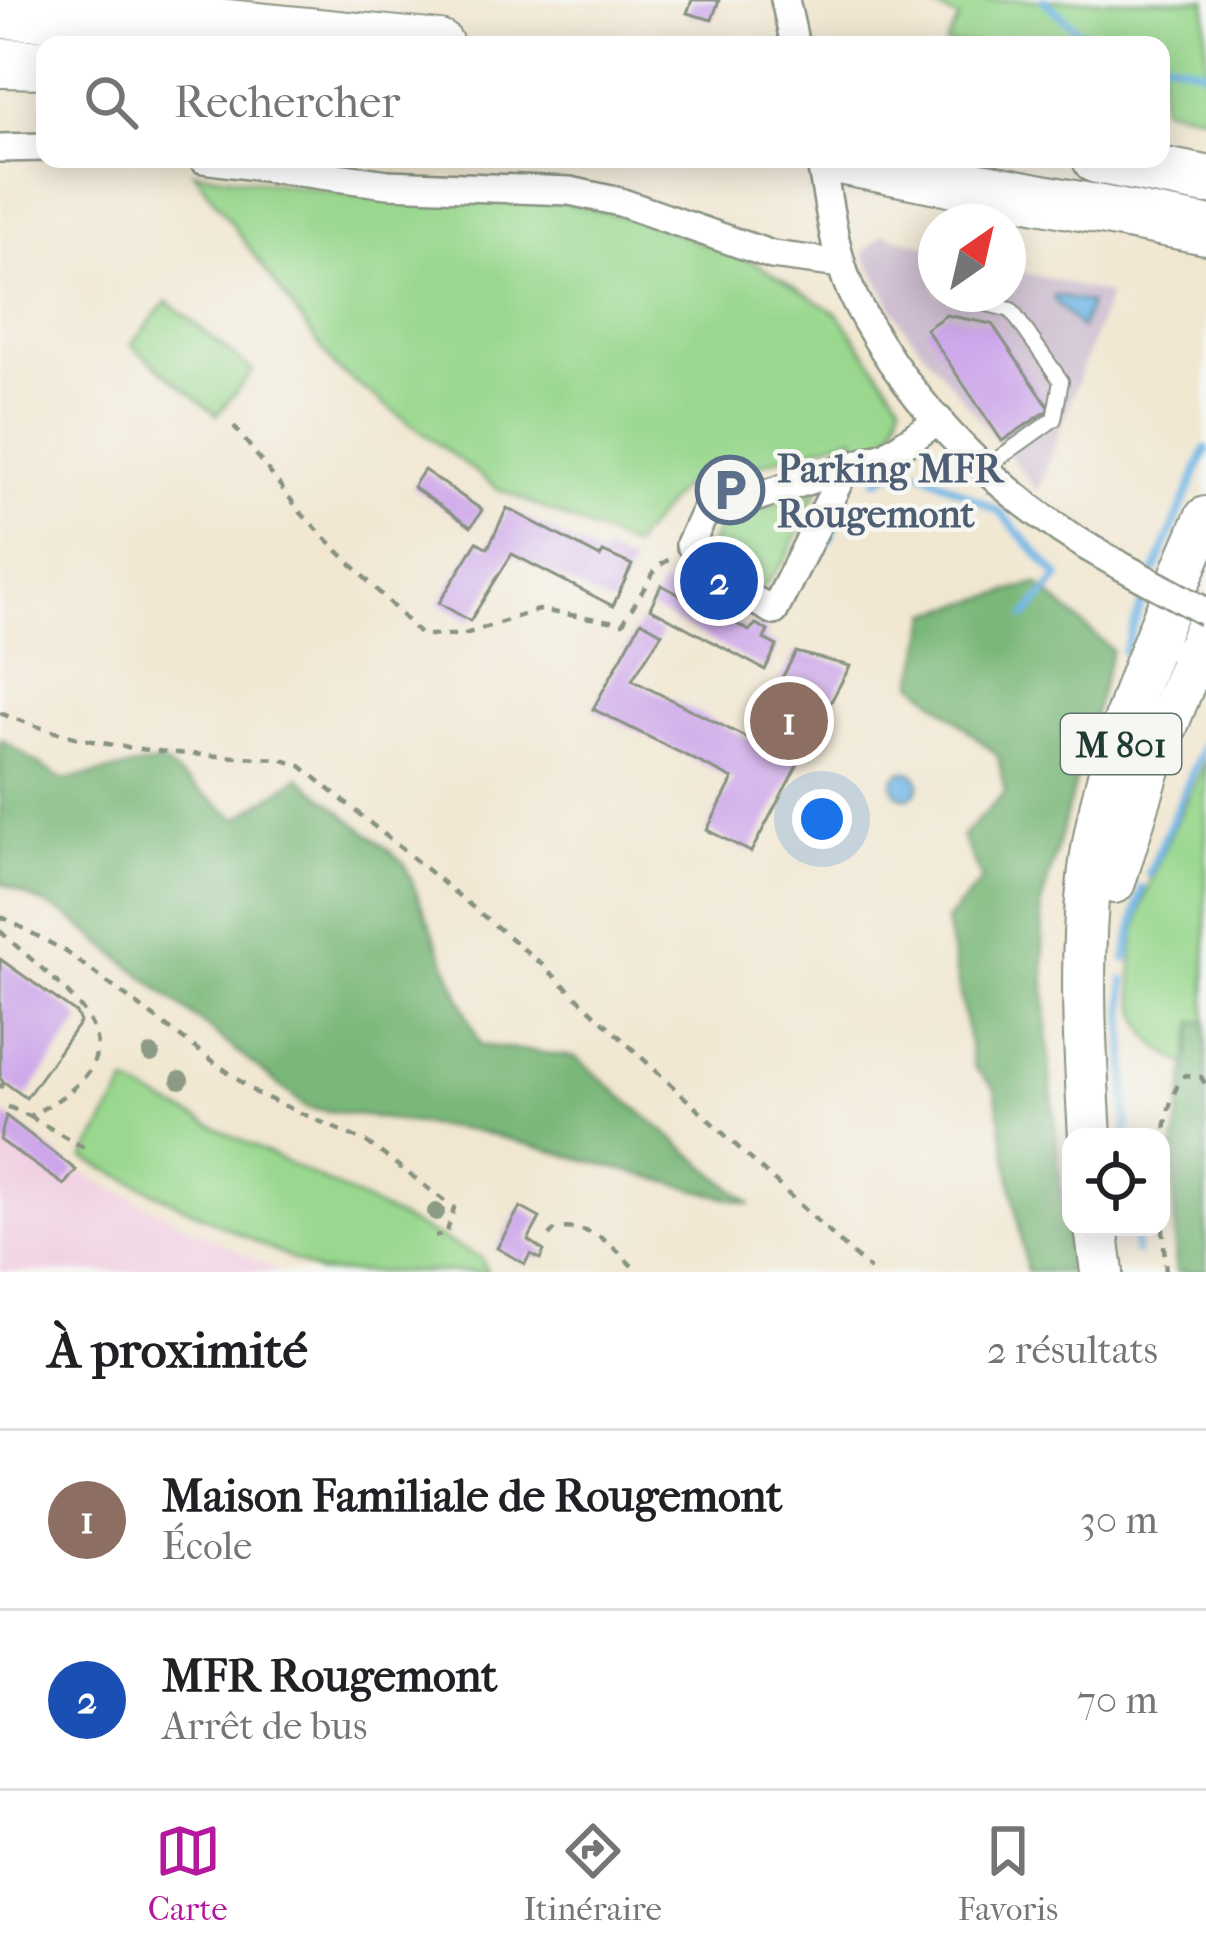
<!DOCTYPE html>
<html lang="fr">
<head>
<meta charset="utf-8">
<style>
  body { margin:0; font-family:"IM FELL French Canon",serif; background:#f6f6f6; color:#202124 }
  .controls { position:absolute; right:36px; bottom:36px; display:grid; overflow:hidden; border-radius:24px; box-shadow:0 6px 30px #0003 }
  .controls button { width:108px; height:108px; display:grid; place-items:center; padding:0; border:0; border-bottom:3px solid #e0e0e0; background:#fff; color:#202124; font:60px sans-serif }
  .compass { position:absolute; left:918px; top:204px; width:108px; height:108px; border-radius:50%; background:#fff; box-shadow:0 6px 30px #0003; rotate:34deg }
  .you { position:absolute; left:822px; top:819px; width:42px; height:42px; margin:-30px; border:9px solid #fff; border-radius:50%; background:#1a73e8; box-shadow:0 0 0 18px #1a73e833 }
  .badge { display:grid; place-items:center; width:78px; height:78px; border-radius:50%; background:#b5179e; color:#fff; font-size:39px; font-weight:700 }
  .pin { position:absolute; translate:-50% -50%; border:6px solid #fff; box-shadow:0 3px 12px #0006 }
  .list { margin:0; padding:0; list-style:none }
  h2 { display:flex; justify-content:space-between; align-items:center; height:156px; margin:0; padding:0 48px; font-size:51px }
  h2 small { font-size:39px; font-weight:400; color:#757577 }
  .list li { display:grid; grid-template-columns:78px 1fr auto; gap:36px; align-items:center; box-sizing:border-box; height:180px; padding:0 48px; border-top:3px solid #e0e0e0 }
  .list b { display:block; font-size:45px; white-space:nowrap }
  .list p { margin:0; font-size:39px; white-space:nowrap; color:#757577 }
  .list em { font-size:39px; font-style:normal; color:#757577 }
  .icon { flex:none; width:66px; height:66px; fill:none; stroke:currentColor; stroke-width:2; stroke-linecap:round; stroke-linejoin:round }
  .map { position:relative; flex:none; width:1206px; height:1272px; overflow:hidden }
  .search { position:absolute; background:#fff; box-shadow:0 6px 30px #0003; left:36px; right:36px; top:36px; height:132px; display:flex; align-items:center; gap:30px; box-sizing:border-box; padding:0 42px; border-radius:24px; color:#757577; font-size:45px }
  .sheet { height:516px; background:#fff }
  nav { display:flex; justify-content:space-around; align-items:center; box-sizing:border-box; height:168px; border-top:3px solid #e0e0e0; background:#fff; font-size:33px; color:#757577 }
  nav a { display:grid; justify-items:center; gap:6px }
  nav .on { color:#b5179e }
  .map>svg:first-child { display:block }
  .built { fill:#f1d0e2 }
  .industrial { fill:#cebed0 }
  .green { fill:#99d88e; stroke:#5c8a61; stroke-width:3 }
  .forest { fill:#7ab879; stroke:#4c7a56; stroke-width:3 }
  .water { fill:#6eb5e5; stroke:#46798c; stroke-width:3 }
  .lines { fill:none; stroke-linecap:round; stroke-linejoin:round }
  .stream { stroke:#6eb5e5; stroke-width:8 }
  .building { fill:#cca5ea }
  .service-casing { stroke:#889282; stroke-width:18 }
  .minor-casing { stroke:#889282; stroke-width:32 }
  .primary-casing { stroke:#889282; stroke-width:46 }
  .motorway-casing { stroke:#889282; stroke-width:52 }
  .path { stroke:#889282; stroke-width:4.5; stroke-dasharray:9 9; stroke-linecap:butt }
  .service { stroke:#fff; stroke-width:14 }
  .minor { stroke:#fff; stroke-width:27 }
  .primary { stroke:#fff; stroke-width:42 }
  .motorway { stroke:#fff; stroke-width:48 }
  .minor-bridge-casing { stroke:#889282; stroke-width:32; stroke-linecap:butt }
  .minor-bridge { stroke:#fff; stroke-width:27 }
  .tree { fill:#8b9b85 }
  .labels { text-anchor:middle; stroke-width:9; stroke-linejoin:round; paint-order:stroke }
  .shield { fill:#f6f6f2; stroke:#60746d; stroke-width:3 }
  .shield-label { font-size:36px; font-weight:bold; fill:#1f3d34 }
  .service-label { font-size:39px; font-weight:bold; fill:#4e5e75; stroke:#f6f6f2; text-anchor:start }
</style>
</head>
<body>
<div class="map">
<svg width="1206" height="1272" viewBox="0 0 1206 1272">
  <rect width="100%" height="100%" fill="#f6f6f2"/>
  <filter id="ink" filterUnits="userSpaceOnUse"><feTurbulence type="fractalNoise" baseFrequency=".00833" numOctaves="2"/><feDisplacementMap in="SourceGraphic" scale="24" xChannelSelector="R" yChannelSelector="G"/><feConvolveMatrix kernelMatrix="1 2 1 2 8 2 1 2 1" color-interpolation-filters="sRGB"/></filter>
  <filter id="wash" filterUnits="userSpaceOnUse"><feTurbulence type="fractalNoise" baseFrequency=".004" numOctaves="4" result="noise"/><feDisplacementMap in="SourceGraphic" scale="48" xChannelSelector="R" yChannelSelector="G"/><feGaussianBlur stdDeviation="2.7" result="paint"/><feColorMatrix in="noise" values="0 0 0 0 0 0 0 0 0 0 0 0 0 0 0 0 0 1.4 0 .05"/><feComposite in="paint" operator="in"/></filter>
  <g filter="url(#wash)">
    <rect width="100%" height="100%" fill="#f1e7d1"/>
    <path class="built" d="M0 1112 76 1170 280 1272H0Z"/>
    <path class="industrial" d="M883 234 936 248V294H1008V268L1109 295 1038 491 902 324 863 253Z"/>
    <g class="green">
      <path d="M919 0H1206V116L1161 107V45H946L959 19Z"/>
      <path d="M194 172 387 199 564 202 652 224 759 265 838 314 901 401C898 431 890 440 862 453L854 436 680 488 632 547 497 488 337 369Z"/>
      <path d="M167 301 253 371 217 415 131 345Z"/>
      <path d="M818 490 786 558 765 586 741 584 708 553 720 521Z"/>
      <path d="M1206 759V1058L1187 1066C1176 1058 1157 1049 1150 1038 1098 952 1171 840 1206 759Z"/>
      <path d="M127 1084 481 1258 487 1272H318L84 1158Z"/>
    </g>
    <g class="forest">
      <path d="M1037 584 1112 650 1041 905 1049 1065 1069 1272H1027L995 1089 974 1067 946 921 982 880 962 836 1005 793 998 756 914 683 930 613Z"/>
      <path d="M0 739 63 780 161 762 238 819 299 777 404 863 480 1045 575 1057 751 1204 481 1132 308 1108 68 916 0 882Z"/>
      <path d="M1194 1022H1206V1272H1176L1173 1156Z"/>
    </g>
    <g class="water">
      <path d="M1054 295 1090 303 1081 329 1054 300Z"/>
      <circle cx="906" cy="784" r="13"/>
    </g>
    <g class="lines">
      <g class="stream">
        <path d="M1044 0 1080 32 1117 45"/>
        <path d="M1161 59 1206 71"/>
        <path d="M922 471 1000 512 1059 577 1026 616"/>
        <path d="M877 480 902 466"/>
        <path d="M829 541 844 506"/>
        <path d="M1155 571 1206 449"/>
        <path d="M1124 652 1144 597"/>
        <path d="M1149 874 1206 741"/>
        <path d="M1126 959 1142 888"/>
        <path d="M1124 980 1127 1137"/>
        <path d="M1134 1227 1136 1251"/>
      </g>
    </g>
    <g id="blocks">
      <g class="building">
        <path d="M692 0H719L712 20 687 13Z"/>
        <path d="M946 315 992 324 1050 409 1002 441 926 329Z"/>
        <path d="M424 470 482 510 471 527 413 487Z"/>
        <path d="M507 508 600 557 603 552 632 565 613 606 512 554 470 621 439 603 477 542 488 548Z"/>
        <path d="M661 585 718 615 724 608 722 616 749 631 756 624 768 631 764 639 777 646 765 670 650 608Z"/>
        <path d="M641 621 662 633 632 680 749 739 796 652 850 666 751 852 707 830 733 779 593 709Z"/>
        <path d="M0 959 76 1013 80 1022 26 1098 0 1079Z"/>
        <path d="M6 1116 76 1170 64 1185 0 1140Z"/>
        <path d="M520 1207 540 1218 528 1240 544 1251 540 1259 530 1254 525 1264 497 1248Z"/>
      </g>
    </g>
  </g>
  <g filter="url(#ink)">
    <use href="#blocks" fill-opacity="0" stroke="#889282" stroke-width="3"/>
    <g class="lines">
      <defs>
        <path id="service" d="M948 294 1011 310 1061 381 1054 419 985 468"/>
        <g id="minor">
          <path d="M785 0 795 45"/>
          <path d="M0 148 45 147"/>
          <path d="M203 159 388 184 570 191 620 202 772 255 841 264"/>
          <path d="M820 159C830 206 834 259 856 302 911 409 1009 506 1114 562"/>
          <path d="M844 471 774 611 719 581 690 544 704 514 887 455 939 420"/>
        </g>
        <g id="primary">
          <path d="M1114 882 1150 766 1206 628"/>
          <path d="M1090 1137C1085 1052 1080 963 1089 878 1103 755 1157 630 1206 518"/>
          <path d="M1096 1227 1102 1272"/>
        </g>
        <g id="motorway">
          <path d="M0 14 206 22 439 45"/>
          <path d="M0 63 45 64"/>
          <path d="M833 159 1206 230"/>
          <path d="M1097 159 1206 180"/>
          <path d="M1194 657 1206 643"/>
        </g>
      </defs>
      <use href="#service" class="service-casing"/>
      <use href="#minor" class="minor-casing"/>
      <use href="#primary" class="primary-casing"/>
      <use href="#motorway" class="motorway-casing"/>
      <g class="path">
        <path d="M234 426 302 514 421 635H462L538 610 623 623 657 567 671 558"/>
        <path d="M0 713C96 752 179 754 281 759L301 766 537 960 870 1270"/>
        <path d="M0 916 65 951 256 1093 368 1143 454 1208 446 1235 435 1236"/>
        <path d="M0 931C65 993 165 1049 29 1116L0 1103"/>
        <path d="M0 1088 4 1082"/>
        <path d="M29 1116 88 1150"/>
        <path d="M549 1236 555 1229C593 1224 613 1244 637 1272"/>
        <path d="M1166 1272C1162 1225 1153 1109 1185 1075L1201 1077 1206 1085"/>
      </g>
      <use href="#service" class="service"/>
      <use href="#minor" class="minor"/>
      <use href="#primary" class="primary"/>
      <use href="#motorway" class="motorway"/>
      <defs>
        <path id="minor-bridge" d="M1114 562 1206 612"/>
      </defs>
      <use href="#minor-bridge" class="minor-bridge-casing"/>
      <use href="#minor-bridge" class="minor-bridge"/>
    </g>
    <g class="tree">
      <circle cx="151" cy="1054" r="9"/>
      <circle cx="180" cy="1080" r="9"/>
      <circle cx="436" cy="1212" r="9"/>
    </g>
  </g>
  <defs>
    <symbol id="parking-ring" viewBox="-11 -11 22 22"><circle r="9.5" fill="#f6f6f2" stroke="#5c6f8a" stroke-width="1.5"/><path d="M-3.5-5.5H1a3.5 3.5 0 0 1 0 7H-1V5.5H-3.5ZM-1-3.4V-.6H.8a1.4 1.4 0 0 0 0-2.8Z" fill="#5c6f8a"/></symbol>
  </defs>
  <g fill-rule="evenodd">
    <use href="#parking-ring" x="692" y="452" width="76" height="76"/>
  </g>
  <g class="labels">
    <rect class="shield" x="1061" y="714" width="120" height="60" rx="9"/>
    <g class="shield-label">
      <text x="1121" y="757">M 801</text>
    </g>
    <g class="service-label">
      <text x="777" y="482">Parking MFR<tspan x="777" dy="45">Rougemont</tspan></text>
    </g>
  </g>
</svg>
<div class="controls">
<button><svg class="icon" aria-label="locate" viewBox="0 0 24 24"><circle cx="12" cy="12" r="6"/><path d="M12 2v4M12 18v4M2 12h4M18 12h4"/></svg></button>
</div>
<svg class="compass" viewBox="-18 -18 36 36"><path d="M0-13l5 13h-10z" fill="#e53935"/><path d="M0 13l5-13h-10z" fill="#757577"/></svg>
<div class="you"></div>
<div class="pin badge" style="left:789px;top:721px;background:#8d6e63">1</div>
<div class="pin badge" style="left:719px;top:581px;background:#1a4fb4">2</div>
<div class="search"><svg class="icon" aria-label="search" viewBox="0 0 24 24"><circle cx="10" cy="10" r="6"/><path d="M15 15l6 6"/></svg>Rechercher</div>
</div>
<section class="sheet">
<h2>À proximité<small>2 résultats</small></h2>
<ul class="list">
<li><span class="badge" style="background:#8d6e63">1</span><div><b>Maison Familiale de Rougemont</b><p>École</p></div><em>30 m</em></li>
<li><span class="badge" style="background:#1a4fb4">2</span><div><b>MFR Rougemont</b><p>Arrêt de bus</p></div><em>70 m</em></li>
</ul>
</section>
<nav>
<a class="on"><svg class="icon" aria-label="map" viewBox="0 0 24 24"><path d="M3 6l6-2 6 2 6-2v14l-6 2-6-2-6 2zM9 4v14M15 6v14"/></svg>Carte</a>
<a><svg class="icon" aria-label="directions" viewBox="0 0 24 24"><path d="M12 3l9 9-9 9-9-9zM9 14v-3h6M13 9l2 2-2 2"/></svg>Itinéraire</a>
<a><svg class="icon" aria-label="saved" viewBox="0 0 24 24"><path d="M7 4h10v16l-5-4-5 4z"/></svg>Favoris</a>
</nav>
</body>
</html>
